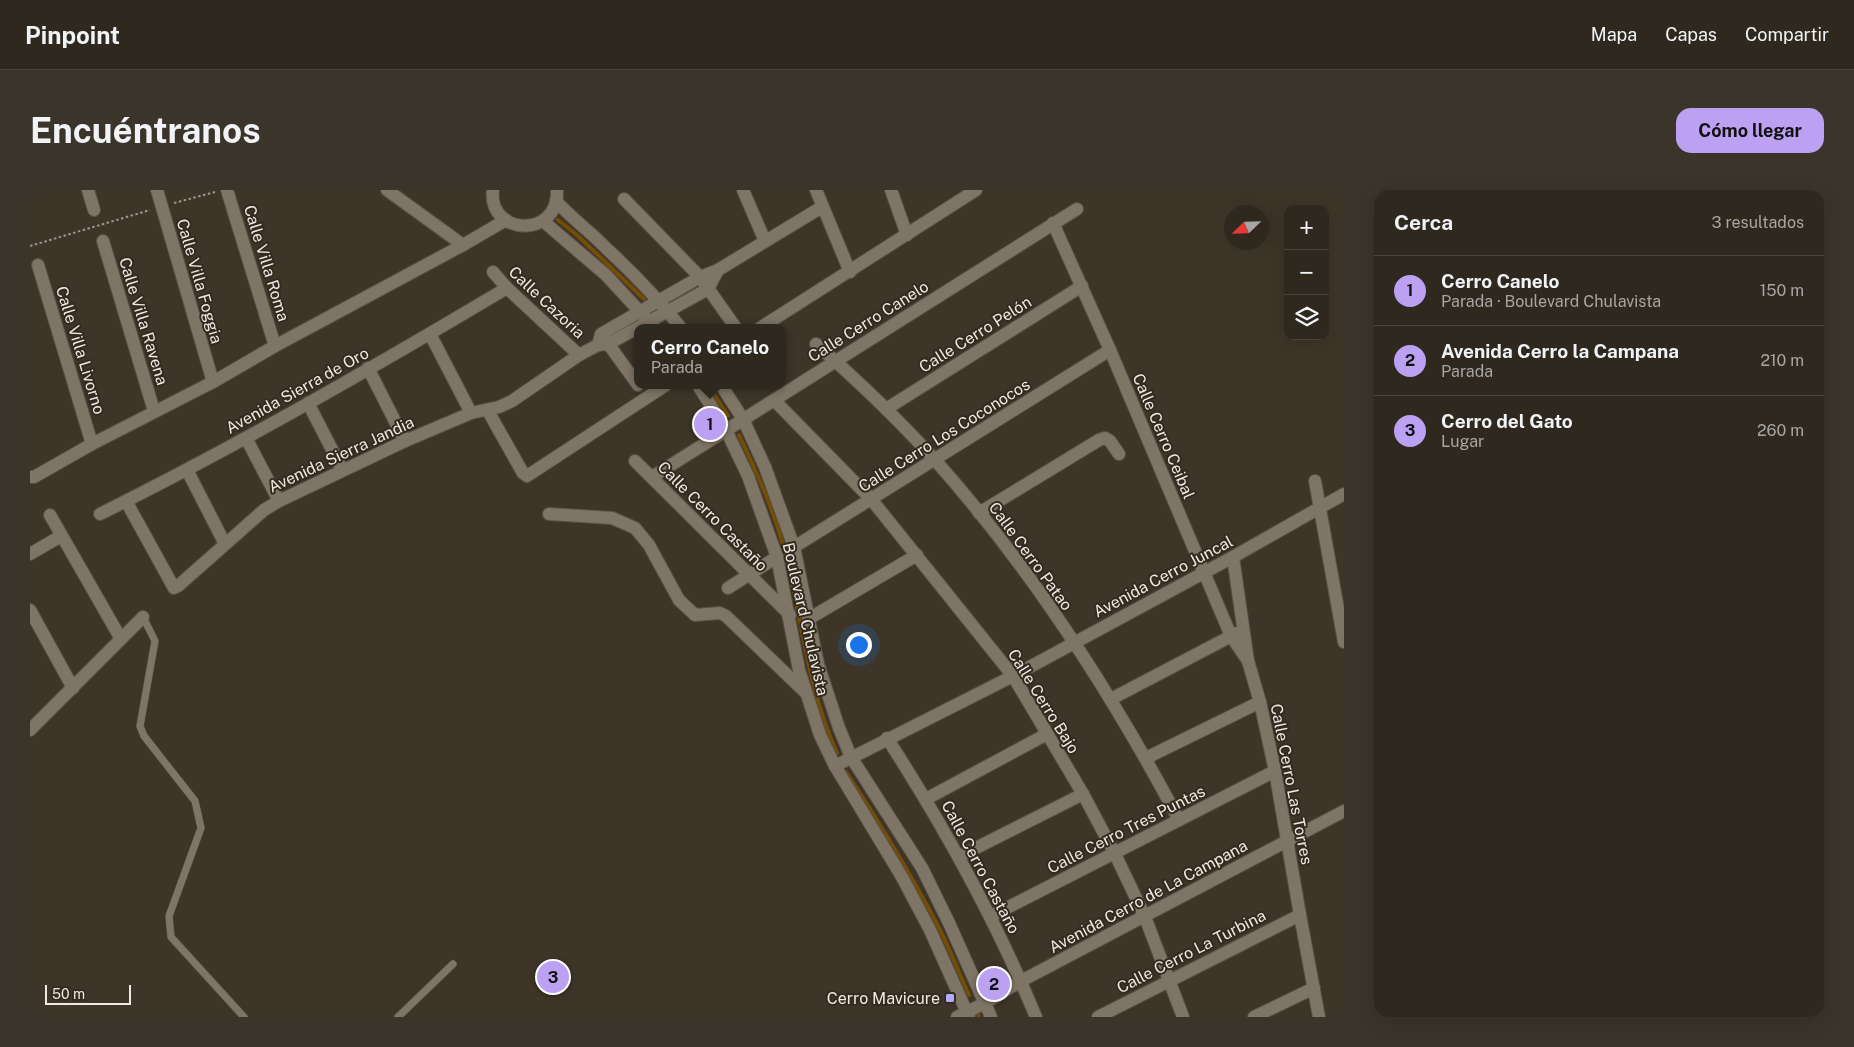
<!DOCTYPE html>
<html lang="es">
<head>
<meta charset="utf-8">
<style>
  body { margin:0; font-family:"Public Sans",sans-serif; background:#3a342b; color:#f1f3f6 }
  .controls { position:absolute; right:15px; top:15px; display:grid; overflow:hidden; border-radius:10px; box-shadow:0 5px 20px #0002 }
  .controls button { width:45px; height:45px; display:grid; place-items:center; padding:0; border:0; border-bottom:1px solid #49443c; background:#2e281e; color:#f1f3f6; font:25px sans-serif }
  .compass { position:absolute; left:1194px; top:15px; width:45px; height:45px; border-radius:50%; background:#2e281e; box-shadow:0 5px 20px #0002; rotate:247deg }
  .scale { position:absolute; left:15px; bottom:12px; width:86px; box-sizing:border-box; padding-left:5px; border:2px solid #efe9e2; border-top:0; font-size:14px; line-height:18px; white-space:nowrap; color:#efe9e2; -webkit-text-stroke:4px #332b1f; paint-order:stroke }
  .you { position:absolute; left:828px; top:454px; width:18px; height:18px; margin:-12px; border:4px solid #fff; border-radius:50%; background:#1a73e8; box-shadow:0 0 0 8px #1a73e833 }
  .badge { display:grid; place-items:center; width:32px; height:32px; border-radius:50%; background:#bca0f2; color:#111; font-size:16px; font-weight:700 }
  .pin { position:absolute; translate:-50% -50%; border:2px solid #fff; box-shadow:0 1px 5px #0006 }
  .popup { position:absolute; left:604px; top:134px; width:152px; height:65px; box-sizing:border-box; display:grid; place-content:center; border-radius:10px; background:#2e281e; filter:drop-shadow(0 1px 4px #0005); font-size:16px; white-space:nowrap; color:#a7a6a4 }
  .popup b { font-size:19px; color:#f1f3f6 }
  .popup::after { content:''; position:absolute; left:50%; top:100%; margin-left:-10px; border:10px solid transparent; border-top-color:#2e281e }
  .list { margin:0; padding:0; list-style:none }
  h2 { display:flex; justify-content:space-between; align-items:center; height:65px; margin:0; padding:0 20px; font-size:21px }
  h2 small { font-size:16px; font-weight:400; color:#a7a6a4 }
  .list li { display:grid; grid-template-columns:32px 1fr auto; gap:15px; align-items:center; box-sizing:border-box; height:70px; padding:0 20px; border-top:1px solid #49443c }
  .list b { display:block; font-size:19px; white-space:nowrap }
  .list p { margin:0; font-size:16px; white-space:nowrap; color:#a7a6a4 }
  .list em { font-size:16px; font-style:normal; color:#a7a6a4 }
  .icon { flex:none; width:28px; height:28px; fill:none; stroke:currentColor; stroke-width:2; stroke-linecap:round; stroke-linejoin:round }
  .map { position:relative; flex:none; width:1314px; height:827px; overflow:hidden; border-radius:15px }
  header { display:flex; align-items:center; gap:30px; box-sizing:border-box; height:70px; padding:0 25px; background:#2e281e; border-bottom:1px solid #49443c }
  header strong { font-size:24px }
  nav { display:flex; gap:28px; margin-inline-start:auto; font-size:18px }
  .intro { display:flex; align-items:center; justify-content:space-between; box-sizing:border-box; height:120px; padding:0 30px }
  h1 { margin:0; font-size:35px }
  .button { padding:12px 22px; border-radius:15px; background:#bca0f2; color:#111; font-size:18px; font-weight:700 }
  main { display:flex; gap:30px; padding:0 30px }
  aside { flex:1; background:#2e281e; border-radius:15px; box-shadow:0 5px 20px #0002 }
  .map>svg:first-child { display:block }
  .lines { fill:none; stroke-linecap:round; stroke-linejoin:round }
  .stream { stroke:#744e05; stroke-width:4 }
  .service-casing { stroke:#595147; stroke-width:8 }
  .minor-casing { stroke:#595147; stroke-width:14 }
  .tertiary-casing { stroke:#595147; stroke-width:14 }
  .path { stroke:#9e978d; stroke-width:2; stroke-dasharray:2.5 2.5; stroke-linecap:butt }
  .service { stroke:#7f7567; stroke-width:7 }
  .minor { stroke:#7f7567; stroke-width:12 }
  .tertiary { stroke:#7f7567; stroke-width:12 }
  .poi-dot { fill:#b0aefa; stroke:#332b1f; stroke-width:2 }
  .labels { text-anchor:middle; stroke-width:4; stroke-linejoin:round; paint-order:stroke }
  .street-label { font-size:16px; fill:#efe9e2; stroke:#332b1f }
  .poi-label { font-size:16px; fill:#efe9e2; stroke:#332b1f; text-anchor:end }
</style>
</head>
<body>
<header>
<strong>Pinpoint</strong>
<nav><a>Mapa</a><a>Capas</a><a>Compartir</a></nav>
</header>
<div class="intro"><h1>Encuéntranos</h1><a class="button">Cómo llegar</a></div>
<main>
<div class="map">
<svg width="1314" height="827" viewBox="0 0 1314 827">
  <rect width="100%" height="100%" fill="#3e3528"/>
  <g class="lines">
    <g class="stream">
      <path d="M528 30 547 45 614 109"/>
      <path d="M678 195 698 226"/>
      <path d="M709 245C729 287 749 332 759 378 773 441 780 504 807 563"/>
      <path d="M816 582C849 632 881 684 909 738 920 760 929 783 939 805"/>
      <path d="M948 824 949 827"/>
    </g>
    <defs>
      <g id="service">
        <path d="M113 427 125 451 110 536 114 546 165 611 171 638 139 726 141 747 214 827"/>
        <path d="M368 827 423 774"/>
      </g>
      <g id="minor">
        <path d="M58 0 64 20"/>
        <path d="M127 0 183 192"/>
        <path d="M197 0 245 156"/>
        <path d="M357 0 433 55"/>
        <path d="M713 0 735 51"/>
        <path d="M786 0 820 82"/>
        <path d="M861 0 877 45"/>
        <path d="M594 9 670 87 706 138"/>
        <path d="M1023 33 1080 160 1201 446 1218 471"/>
        <path d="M73 51 124 221"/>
        <path d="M8 75 62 254"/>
        <path d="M463 82 477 98 549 165"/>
        <path d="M730 138 946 0"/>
        <path d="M400 144 441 223"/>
        <path d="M574 148 608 195"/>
        <path d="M786 154C827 190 868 229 905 270 1002 379 1081 502 1149 630"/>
        <path d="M568 155 571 144 670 87 688 80 792 17"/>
        <path d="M338 178 375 251"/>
        <path d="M744 210 841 309 983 486 1053 604 1085 664 1115 727 1153 827"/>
        <path d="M278 213 312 279"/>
        <path d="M856 219 1052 96"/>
        <path d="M458 221 493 283 497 286 636 195"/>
        <path d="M216 248 249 311"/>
        <path d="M605 271 760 425"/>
        <path d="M157 280 195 354"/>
        <path d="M0 287H4L62 254 183 192 245 156 433 55 476 30"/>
        <path d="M622 287 1047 19"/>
        <path d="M96 311 144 398 148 396 234 320 249 311 375 251 441 223 469 217 482 211 549 165 568 155 578 154 678 99 688 80"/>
        <path d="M949 323 1069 250 1075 248 1080 251 1089 264"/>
        <path d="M70 324C209 255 344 177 477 98"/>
        <path d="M519 324 582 328 605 338 619 355 649 410 665 425 690 423 696 426 776 503"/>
        <path d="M20 325 91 449"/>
        <path d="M764 357 1080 160"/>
        <path d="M0 364 31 346"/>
        <path d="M1203 367 1218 471 1230 512 1245 581 1270 725 1289 827"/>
        <path d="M698 398 747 367"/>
        <path d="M0 420 43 498"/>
        <path d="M780 428 887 365"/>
        <path d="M1081 509 1207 443"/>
        <path d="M0 540 113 427"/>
        <path d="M857 548C915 638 965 728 1006 827"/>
        <path d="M1116 568 1230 512"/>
        <path d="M805 576 983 486 1203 367 1314 304"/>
        <path d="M896 609 1017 544"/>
        <path d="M930 666 1053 604"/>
        <path d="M961 726 1245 581"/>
        <path d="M927 827 955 813 991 791 1314 621"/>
        <path d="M1068 827 1270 725"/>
        <path d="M1224 827 1284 798"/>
      </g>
      <g id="tertiary">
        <path d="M463 0C457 45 529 50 527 0"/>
        <path d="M526 11C542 29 561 42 577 59 603 83 629 110 651 138"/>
        <path d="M513 31 576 85 625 138"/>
        <path d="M668 195 696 240 718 286 747 367 769 480 790 545 805 576 872 687 900 740 939 827"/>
        <path d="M691 195 713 229 735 277 764 357 788 474 809 538 821 567 892 678 919 733 961 827"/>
        <path d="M1285 291 1314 452"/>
      </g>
    </defs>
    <use href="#service" class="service-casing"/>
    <use href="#minor" class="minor-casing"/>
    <use href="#tertiary" class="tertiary-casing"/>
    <g class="path">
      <path d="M144 13 185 2"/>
      <path d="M0 56 120 20"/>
    </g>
    <use href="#service" class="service"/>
    <use href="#minor" class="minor"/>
    <use href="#tertiary" class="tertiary"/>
  </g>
  <rect class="poi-dot" x="915" y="803" width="10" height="10" rx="2.5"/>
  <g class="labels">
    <g class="street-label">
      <text transform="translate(237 73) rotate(73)" y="6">Calle Villa Roma</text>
      <text transform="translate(170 91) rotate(74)" y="6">Calle Villa Foggia</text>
      <text transform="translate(517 112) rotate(43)" y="6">Calle Cazoria</text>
      <text transform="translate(114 131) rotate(73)" y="6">Calle Villa Ravena</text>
      <text transform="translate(838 131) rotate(-32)" y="6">Calle Cerro Canelo</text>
      <text transform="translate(945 144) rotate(-32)" y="6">Calle Cerro Pelón</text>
      <text transform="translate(51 160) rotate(73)" y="6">Calle Villa Livorno</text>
      <text transform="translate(267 200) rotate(-29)" y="6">Avenida Sierra de Oro</text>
      <text transform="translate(914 245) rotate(-32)" y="6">Calle Cerro Los Coconocos</text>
      <text transform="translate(1134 246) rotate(67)" y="6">Calle Cerro Ceibal</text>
      <text transform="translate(311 264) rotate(-25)" y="6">Avenida Sierra Jandia</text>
      <text transform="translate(683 326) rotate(45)" y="6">Calle Cerro Castaño</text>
      <text transform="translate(1001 366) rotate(54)" y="6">Calle Cerro Patao</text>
      <text transform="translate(1133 386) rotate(-28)" y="6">Avenida Cerro Juncal</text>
      <text transform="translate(776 429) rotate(77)" y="6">Boulevard Chulavista</text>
      <text transform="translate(1014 511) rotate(58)" y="6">Calle Cerro Bajo</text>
      <text transform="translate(1262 594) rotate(79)" y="6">Calle Cerro Las Torres</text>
      <text transform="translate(1096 639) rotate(-27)" y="6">Calle Cerro Tres Puntas</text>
      <text transform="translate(951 677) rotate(62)" y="6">Calle Cerro Castaño</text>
      <text transform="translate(1118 706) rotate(-28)" y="6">Avenida Cerro de La Campana</text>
      <text transform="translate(1161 761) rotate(-27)" y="6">Calle Cerro La Turbina</text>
    </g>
    <g class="poi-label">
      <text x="910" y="814">Cerro Mavicure</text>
    </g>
  </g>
</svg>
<div class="controls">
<button>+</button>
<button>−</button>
<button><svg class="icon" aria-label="layers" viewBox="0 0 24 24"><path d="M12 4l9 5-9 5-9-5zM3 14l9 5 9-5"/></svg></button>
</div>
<svg class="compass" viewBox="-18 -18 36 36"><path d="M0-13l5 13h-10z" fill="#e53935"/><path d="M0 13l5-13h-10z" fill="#a7a6a4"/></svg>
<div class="scale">50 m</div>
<div class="you"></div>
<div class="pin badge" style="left:680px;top:234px">1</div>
<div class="popup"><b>Cerro Canelo</b>Parada</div>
<div class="pin badge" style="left:964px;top:794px">2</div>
<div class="pin badge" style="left:523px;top:787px">3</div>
</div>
<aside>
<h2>Cerca<small>3 resultados</small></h2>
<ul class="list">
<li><span class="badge">1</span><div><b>Cerro Canelo</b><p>Parada · Boulevard Chulavista</p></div><em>150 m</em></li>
<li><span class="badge">2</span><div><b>Avenida Cerro la Campana</b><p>Parada</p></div><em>210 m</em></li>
<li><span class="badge">3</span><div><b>Cerro del Gato</b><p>Lugar</p></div><em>260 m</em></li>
</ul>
</aside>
</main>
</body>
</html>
